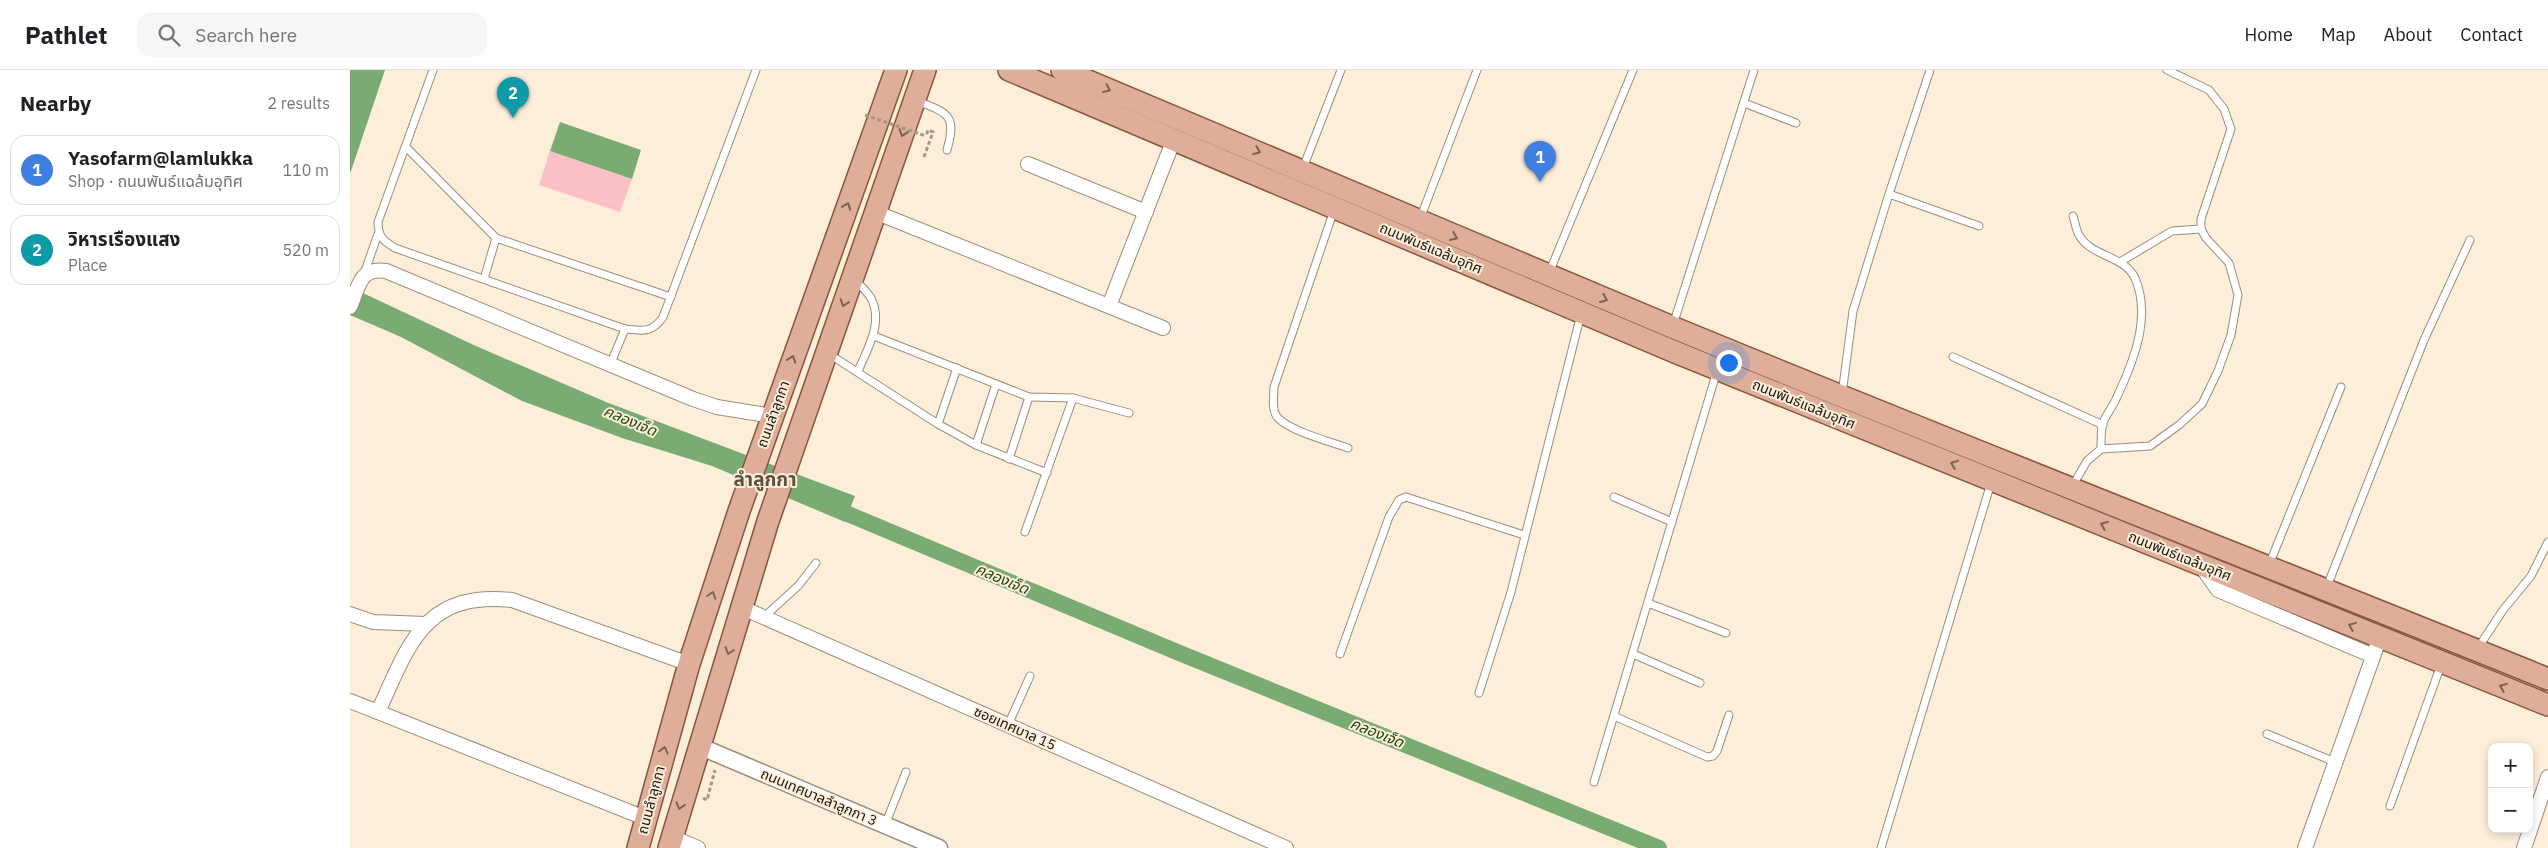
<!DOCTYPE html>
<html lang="en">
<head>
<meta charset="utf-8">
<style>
  body { margin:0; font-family:"IBM Plex Sans","Noto Sans Thai",sans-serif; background:#f6f6f6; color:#202124 }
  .controls { position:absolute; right:15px; bottom:15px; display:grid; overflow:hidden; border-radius:10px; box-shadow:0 2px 8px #0003 }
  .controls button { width:45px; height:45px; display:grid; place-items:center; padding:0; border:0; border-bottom:1px solid #e0e0e0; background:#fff; color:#202124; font:25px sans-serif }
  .you { position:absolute; left:1378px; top:292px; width:18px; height:18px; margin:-12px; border:4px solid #fff; border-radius:50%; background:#1a73e8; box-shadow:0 0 0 8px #1a73e833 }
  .badge { display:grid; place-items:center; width:32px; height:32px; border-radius:50%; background:#2563eb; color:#fff; font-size:16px; font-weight:700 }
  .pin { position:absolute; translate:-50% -41px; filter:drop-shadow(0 1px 2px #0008) }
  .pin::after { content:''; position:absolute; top:26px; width:18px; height:15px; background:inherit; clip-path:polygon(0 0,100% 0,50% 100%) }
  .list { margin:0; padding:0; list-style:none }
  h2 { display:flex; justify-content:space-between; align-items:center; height:65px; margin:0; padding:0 20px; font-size:21px }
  h2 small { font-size:16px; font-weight:400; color:#757577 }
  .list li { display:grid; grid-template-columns:32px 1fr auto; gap:15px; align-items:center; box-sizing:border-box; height:70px; margin:0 10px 10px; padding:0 10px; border:1px solid #e0e0e0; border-radius:15px }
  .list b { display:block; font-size:19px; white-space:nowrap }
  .list p { margin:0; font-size:16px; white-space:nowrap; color:#757577 }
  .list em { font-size:16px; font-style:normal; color:#757577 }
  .icon { flex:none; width:28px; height:28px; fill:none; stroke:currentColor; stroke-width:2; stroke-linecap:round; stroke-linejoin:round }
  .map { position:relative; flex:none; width:2198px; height:778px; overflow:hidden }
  header { display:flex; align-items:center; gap:30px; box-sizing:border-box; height:70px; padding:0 25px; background:#fff; border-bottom:1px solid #e0e0e0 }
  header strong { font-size:24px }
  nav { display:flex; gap:28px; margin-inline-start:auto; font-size:18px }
  .search { width:350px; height:45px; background:#f6f6f6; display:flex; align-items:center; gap:12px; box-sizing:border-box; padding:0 18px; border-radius:15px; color:#757577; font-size:19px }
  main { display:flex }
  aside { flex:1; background:#fff }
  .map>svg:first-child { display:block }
  .green { fill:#fcbfc7 }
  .water { fill:#7aab72 }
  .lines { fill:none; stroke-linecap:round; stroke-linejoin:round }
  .canal { stroke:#7aab72; stroke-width:16 }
  .service-casing { stroke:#9a8d7a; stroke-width:9 }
  .minor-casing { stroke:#9a8d7a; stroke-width:16 }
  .tertiary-casing { stroke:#9a8d7a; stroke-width:19 }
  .primary-casing { stroke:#8a553d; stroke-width:24 }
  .path { stroke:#a29788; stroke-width:3; stroke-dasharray:4 2.5; stroke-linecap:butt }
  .service { stroke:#fff; stroke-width:7 }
  .minor { stroke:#fff; stroke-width:14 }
  .tertiary { stroke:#fff; stroke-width:16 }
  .primary { stroke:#deae9a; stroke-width:21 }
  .path-bridge { stroke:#a29788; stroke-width:3; stroke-dasharray:4 2.5; stroke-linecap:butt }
  .oneway { stroke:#7b6053 }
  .labels { text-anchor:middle; stroke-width:4; stroke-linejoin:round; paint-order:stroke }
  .street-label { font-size:14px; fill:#18130c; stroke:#fdeeda }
  .water-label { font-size:15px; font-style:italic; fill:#174910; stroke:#fdeeda }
  .district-label { font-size:19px; font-weight:bold; fill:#5c503f; stroke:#fdeeda }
</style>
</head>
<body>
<header>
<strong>Pathlet</strong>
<div class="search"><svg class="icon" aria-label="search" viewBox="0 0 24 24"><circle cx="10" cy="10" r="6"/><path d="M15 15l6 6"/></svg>Search here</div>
<nav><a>Home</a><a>Map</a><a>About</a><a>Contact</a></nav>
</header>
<main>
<aside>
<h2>Nearby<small>2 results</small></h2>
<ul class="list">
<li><span class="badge" style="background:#3f7fe0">1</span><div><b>Yasofarm@lamlukka</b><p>Shop · ถนนพันธ์แฉล้มอุทิศ</p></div><em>110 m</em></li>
<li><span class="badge" style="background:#0f9aa8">2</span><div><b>วิหารเรืองแสง</b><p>Place</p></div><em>520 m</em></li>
</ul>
</aside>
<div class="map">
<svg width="2198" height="778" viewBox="0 0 2198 778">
  <rect width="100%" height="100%" fill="#fdeeda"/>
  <path class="green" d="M200 81 282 109 270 142 189 115Z"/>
  <g class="water">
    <path d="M0 0H35L0 104Z"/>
    <path d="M210 52 291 80 282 109 200 81Z"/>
    <path d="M0 217 126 276 256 332 505 426 495 452 362 396 272 368 172 331 51 267 0 245Z"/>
  </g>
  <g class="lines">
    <path class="canal" d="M479 436 827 582 1309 778"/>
    <defs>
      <g id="service">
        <path d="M83 0 28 152C28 166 33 171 45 178L275 259C294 261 302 263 313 247L406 0"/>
        <path d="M567 31C598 43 607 45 597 80"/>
        <path d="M1394 33 1446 53"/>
        <path d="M56 77 146 168 134 209"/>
        <path d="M953 98 991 0"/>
        <path d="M1539 124 1629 156"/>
        <path d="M984 140 924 317C924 326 921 340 928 348 942 362 979 371 998 378"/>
        <path d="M1723 146C1725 152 1726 160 1729 165 1741 187 1774 185 1785 208 1802 247 1783 293 1766 329 1762 338 1754 347 1752 356 1751 364 1751 372 1751 379"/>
        <path d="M1070 149 1127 0"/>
        <path d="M146 168 321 227"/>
        <path d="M1770 192 1822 161 1851 159"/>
        <path d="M1199 203 1283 0"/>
        <path d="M14 204 28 164"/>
        <path d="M505 209C510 216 519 223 522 230 533 254 517 280 508 301"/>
        <path d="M1323 255 1404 0"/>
        <path d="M524 266 679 327 723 328 779 343"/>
        <path d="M479 284 588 354 626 375 697 403"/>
        <path d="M1603 287 1753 355"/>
        <path d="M260 295 275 259"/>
        <path d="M1492 324 1503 241 1539 124 1580 0"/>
        <path d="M588 354 607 298"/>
        <path d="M626 375 646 314"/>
        <path d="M659 389 679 327"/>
        <path d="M1723 415 1737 391 1751 379 1800 376 1829 355 1852 334 1868 301 1881 265 1888 225 1879 193 1856 168 1851 159V149L1881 59 1874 39 1859 20 1817 0"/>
        <path d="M1264 427 1322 452"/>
        <path d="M675 462 723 328"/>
        <path d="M1919 495 1991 317"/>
        <path d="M1976 519 2074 270 2120 170"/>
        <path d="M1298 533 1376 563"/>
        <path d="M414 547 448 516 466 493"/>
        <path d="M2128 578 2153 540 2181 506 2198 472"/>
        <path d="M990 584 1039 447 1049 430 1056 427 1174 465"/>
        <path d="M1283 584 1350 613"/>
        <path d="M1129 623 1161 522 1231 244"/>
        <path d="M1264 646 1357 687 1363 686 1367 681 1379 645"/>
        <path d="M658 655 680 606"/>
        <path d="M1917 664 1985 692"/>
        <path d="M1244 712 1367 301"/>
        <path d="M2040 736 2091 595"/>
        <path d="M535 755 556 702"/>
        <path d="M1531 778 1641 413"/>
      </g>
      <g id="minor">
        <path d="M678 94 796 142"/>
        <path d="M525 142 813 258"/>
        <path d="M759 236 824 69"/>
        <path d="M0 237C9 217 9 197 36 201L343 329 367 337 422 346"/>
        <path d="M1851 496 1868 520 2023 586"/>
        <path d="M393 538 936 778"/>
        <path d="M0 544 23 552 76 554"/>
        <path d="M0 631 295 748"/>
        <path d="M28 642C59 574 74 521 162 530L339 594"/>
        <path d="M322 767 348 778"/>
        <path d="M1955 778 2030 567"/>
        <path d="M2174 778 2198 707"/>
      </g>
      <path id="tertiary" d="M349 676 589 778"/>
      <g id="primary">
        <path d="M659 0 1325 282 2198 635"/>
        <path d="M712 0C916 84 1118 173 1322 257 1613 377 1906 491 2198 609"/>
        <path d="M288 778 339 594 389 441 546 0"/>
        <path d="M319 778 418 451 575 0"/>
      </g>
    </defs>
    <use href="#service" class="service-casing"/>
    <use href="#minor" class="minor-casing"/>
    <use href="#tertiary" class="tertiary-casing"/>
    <use href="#primary" class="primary-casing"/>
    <g class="path">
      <path d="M574 87 583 62 578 60 576 66"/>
      <path d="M353 728 357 730 365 700"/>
    </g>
    <use href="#service" class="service"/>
    <use href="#minor" class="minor"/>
    <use href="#tertiary" class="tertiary"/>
    <use href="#primary" class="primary"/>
    <path class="path-bridge" d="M515 45 576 66"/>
  </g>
  <defs><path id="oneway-chevron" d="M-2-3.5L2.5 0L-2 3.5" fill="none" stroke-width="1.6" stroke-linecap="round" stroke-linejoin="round" transform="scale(1.25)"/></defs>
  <g class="oneway">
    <use href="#oneway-chevron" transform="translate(757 19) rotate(22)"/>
    <use href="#oneway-chevron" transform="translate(553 63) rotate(109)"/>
    <use href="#oneway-chevron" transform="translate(907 81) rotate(22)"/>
    <use href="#oneway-chevron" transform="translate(497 136) rotate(-70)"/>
    <use href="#oneway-chevron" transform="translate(1104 167) rotate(23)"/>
    <use href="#oneway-chevron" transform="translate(1254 229) rotate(23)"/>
    <use href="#oneway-chevron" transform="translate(494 233) rotate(109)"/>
    <use href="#oneway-chevron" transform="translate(442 289) rotate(-70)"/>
    <use href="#oneway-chevron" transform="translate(1604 394) rotate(-158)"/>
    <use href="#oneway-chevron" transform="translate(1754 455) rotate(-158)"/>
    <use href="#oneway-chevron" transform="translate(362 525) rotate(-72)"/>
    <use href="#oneway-chevron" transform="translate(2002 556) rotate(-158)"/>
    <use href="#oneway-chevron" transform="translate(379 581) rotate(108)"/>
    <use href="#oneway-chevron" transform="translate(2153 617) rotate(-158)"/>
    <use href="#oneway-chevron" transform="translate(314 680) rotate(-74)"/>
    <use href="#oneway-chevron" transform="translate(330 736) rotate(107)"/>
  </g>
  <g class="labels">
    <g class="street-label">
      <text transform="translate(1081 178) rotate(23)" y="5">ถนนพันธ์แฉล้มอุทิศ</text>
      <text transform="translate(1454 334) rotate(22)" y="5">ถนนพันธ์แฉล้มอุทิศ</text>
      <text transform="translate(423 344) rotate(-70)" y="5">ถนนลำลูกกา</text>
      <text transform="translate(1830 486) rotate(22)" y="5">ถนนพันธ์แฉล้มอุทิศ</text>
      <text transform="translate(665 658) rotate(24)" y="5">ซอยเทศบาล 15</text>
      <text transform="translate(469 727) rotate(23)" y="5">ถนนเทศบาลลำลูกกา 3</text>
      <text transform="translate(301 730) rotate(-75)" y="5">ถนนลำลูกกา</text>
    </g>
    <g class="water-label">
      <text transform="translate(280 351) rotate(23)" y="5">คลองเจ็ด</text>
      <text transform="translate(652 509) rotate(23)" y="5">คลองเจ็ด</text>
      <text transform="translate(1027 663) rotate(22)" y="5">คลองเจ็ด</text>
    </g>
    <g class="district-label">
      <text x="415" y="416">ลำลูกกา</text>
    </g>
  </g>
</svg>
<div class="controls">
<button>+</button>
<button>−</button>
</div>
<div class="you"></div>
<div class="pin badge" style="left:1190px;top:112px;background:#3f7fe0">1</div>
<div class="pin badge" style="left:163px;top:48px;background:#0f9aa8">2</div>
</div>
</main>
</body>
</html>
